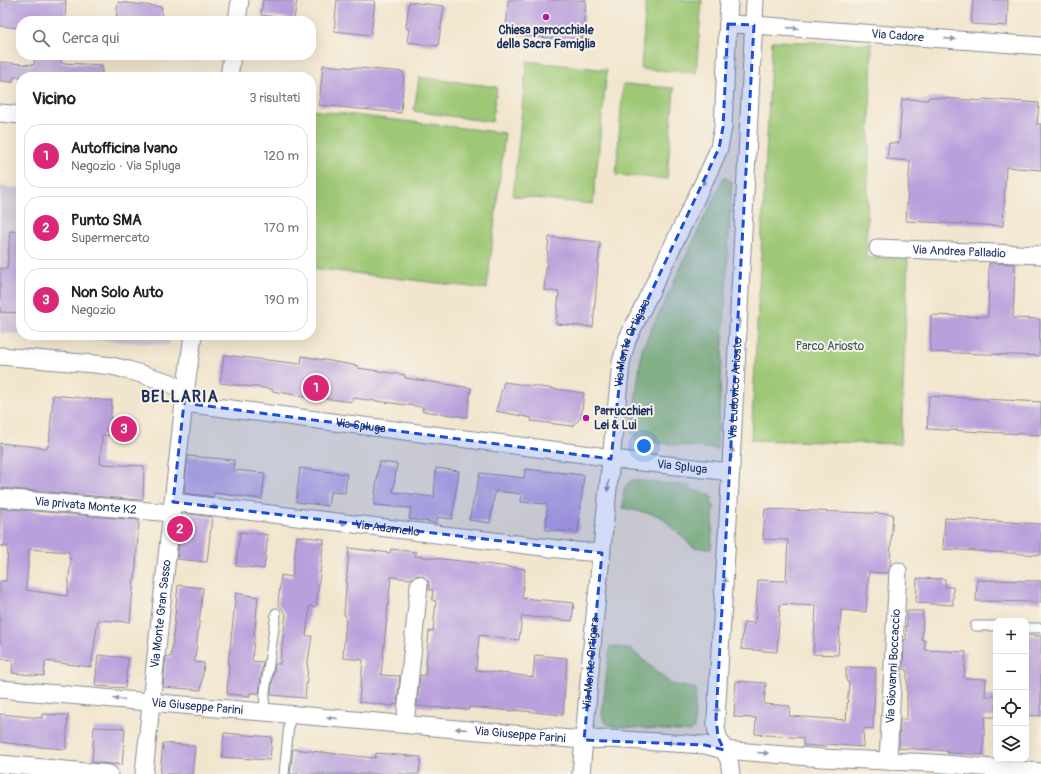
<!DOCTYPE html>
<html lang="it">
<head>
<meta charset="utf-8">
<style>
  body { margin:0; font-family:Pangolin,sans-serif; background:#f2f2f2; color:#222 }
  .controls { position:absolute; right:12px; bottom:12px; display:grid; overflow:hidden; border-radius:8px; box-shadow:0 4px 16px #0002 }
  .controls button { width:36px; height:36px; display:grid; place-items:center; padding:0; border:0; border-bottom:1px solid #e0e0e0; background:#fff; color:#222; font:20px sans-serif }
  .you { position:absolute; left:644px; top:446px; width:14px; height:14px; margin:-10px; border:3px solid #fff; border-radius:50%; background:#1a73e8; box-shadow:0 0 0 6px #1a73e833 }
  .badge { display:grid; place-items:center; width:26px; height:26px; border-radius:50%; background:#db2777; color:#fff; font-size:13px; font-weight:700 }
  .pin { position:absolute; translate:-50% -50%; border:2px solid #fff; box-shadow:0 1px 4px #0006 }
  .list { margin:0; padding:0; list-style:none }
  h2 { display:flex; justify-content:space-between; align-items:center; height:52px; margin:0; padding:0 16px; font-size:17px }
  h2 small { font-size:13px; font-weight:400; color:#767676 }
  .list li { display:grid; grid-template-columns:26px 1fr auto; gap:12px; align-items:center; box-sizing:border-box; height:64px; margin:0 8px 8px; padding:0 8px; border:1px solid #e0e0e0; border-radius:16px }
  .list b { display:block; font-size:15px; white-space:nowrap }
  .list p { margin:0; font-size:13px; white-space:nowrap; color:#767676 }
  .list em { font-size:13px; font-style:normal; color:#767676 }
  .icon { flex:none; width:22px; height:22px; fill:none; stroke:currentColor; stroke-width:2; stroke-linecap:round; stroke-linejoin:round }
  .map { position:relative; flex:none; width:1041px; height:774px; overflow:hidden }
  .search { position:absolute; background:#fff; box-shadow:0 4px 16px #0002; left:16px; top:16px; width:300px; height:44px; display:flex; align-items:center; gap:10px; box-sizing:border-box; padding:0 14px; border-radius:16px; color:#767676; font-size:15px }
  .panel { position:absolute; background:#fff; box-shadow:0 4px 16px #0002; left:16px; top:72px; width:300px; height:268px; border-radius:16px }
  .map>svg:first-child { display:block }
  .industrial { fill:#cabfd6 }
  .green { fill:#9ec875; stroke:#5c7c6a }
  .building { fill:#b9a0dd; fill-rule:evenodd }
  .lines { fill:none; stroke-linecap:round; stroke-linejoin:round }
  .lane-casing { stroke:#868a96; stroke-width:11 }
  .street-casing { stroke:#868a96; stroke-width:19 }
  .lane { stroke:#fff; stroke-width:9 }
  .street { stroke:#fff; stroke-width:17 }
  .oneway { fill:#8d97ae }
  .marked { fill:#1d4ed8; fill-opacity:0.2; stroke:#1d4ed8; stroke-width:3; stroke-dasharray:8 5; stroke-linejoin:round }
  .poi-dot { fill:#b5179e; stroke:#f7f3e8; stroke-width:1.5 }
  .labels { text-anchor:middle; stroke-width:4; stroke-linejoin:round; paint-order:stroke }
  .poi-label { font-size:12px; font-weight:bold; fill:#1b2f5e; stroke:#f7f3e8 }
  .street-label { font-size:12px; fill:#1b2f5e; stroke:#f7f3e8 }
  .park-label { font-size:12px; fill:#3c5564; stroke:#f7f3e8 }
  .district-label { font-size:16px; font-weight:bold; letter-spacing:1px; fill:#1b2f5e; stroke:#f7f3e8 }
</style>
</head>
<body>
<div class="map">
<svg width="1041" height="774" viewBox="0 0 1041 774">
  <rect width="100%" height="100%" fill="#f7f3e8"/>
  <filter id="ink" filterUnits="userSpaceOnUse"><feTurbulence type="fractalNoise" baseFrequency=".025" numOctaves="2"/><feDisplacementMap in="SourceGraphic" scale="8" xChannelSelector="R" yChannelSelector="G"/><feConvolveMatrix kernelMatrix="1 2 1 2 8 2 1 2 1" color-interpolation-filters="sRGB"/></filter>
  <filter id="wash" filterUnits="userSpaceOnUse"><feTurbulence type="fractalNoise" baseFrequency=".012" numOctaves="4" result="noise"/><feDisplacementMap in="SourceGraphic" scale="16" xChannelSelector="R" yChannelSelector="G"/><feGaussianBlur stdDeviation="0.9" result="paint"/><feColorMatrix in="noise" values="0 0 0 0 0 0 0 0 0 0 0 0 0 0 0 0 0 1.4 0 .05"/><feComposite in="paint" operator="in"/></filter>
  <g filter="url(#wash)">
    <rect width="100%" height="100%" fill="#f2e5cd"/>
    <g class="industrial">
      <path d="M0 186 21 188V334L0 333Z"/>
      <path d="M33 335H170L169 345Z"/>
    </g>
    <g class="green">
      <path d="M646 0H702L696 73 641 69Z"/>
      <path d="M772 41 872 44 866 258H908L901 444 751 440Z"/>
      <path d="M527 61 607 70 593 204 513 196Z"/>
      <path d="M419 77 497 87 492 122 414 111Z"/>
      <path d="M623 84 674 88 667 179 616 175Z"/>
      <path d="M311 110 505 133 487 289 311 268Z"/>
      <path d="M724 177 732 182 717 449 639 441 631 433 642 349Z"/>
      <path d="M633 480 690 486 689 489 710 494 712 498 711 504 714 505 711 549 693 547 661 517 654 514 623 508C624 497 621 484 633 480Z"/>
      <path d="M610 646 632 650 671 684 696 689 694 728 691 732 612 726C606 725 603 720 602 714Z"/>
    </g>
    <g id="blocks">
      <g class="building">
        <path d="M0 0H66L65 21H21V28L0 26Z"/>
        <path d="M263 0H297L294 19 261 15Z"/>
        <path d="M337 0H375L371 35 334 31Z"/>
        <path d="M508 0H586L582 41 506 34Z"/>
        <path d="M973 0H1008L1007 26 971 24Z"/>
        <path d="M118 2 162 7 161 21H116Z"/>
        <path d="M409 2 444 6 438 46 407 42 409 29 406 28Z"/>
        <path d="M35 55H62L61 63 102 65V77H14L13 82 0 81V62L34 65Z"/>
        <path d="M323 65 404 72 401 113 319 105Z"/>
        <path d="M929 97 983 101V99L1039 103 1037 124H1041V170L1006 167 1003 226 906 221 910 161 887 159 889 143H899L902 99 928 100Z"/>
        <path d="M10 231 21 232V313L0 312V268L7 269Z"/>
        <path d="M549 237 600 242 593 327 556 324 559 292 544 290Z"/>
        <path d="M989 263 1015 264 1013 318 1040 319 1039 356 930 352 931 315 988 317Z"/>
        <path d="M224 355 301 364 302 356 358 366V368L405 375V378L471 388 467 417 422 411 423 407 353 398 352 402 315 397 314 398 272 391V389L220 383Z"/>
        <path d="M504 382 584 393 581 418 572 426 531 421 532 418 496 411Z"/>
        <path d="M53 395 112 401 109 436 102 435 100 464 144 466 143 499H140V500L0 488V443L47 448V446H49Z"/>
        <path d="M929 396 1041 402V435L927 429Z"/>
        <path d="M188 456 234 460 233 470 265 473 262 499 214 493V497L184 493Z"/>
        <path d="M379 462 397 464 393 492 434 497 436 468 459 471 452 519 438 517 437 523 409 519 411 508 374 505Z"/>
        <path d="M300 468 347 474 345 493 330 492 328 506 296 502Z"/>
        <path d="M525 469 584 475 578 532 546 530 547 504 521 502 522 494 495 491 490 523 469 520 480 473 524 478Z"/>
        <path d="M0 508 139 520 135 579H134L130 622 98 620 91 667 45 661 44 676 12 673 13 660 0 659V581H6L8 546H0ZM29 549 69 552V559H71L67 596 26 590Z"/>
        <path d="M765 509 893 514 891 544 890 566 888 573 869 572 866 612 841 610 838 655 813 654 816 606 780 604 777 652 741 649 744 622 755 623 758 580 786 581 788 540 763 539Z"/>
        <path d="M182 513 212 517 207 562 177 559Z"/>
        <path d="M945 518 1041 524V555L943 549Z"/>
        <path d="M240 532 268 535 264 569 236 566Z"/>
        <path d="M297 536 324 539 316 607 310 606 306 636H312L307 667H308L305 698 271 695 275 664H280L286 614 278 604 281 575 292 577Z"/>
        <path d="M349 548 390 553 391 549 416 552 415 556 461 561 525 569 522 598 574 603 572 621 522 616 519 640 479 635 476 670 533 677 535 655 567 658 563 715 514 710V711L469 707V710L417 706 420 675 425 676 429 631H433L436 601 432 600 433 590H429V582L424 577 420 575 415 576 411 579 391 577 381 675 400 676 397 705 394 704 393 706 359 702 363 660 343 658 346 616 344 615Z"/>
        <path d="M917 578 945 579V587H953V605L916 603Z"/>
        <path d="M977 580 1041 581V602L976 601Z"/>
        <path d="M178 585 203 588 195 659V662L204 663 201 690 163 687 166 656 171 657Z"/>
        <path d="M236 593 258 597 252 661 263 662 259 693H250V696L227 694 229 666H228Z"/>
        <path d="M907 611H923L922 640H925V650L966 652 964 678 986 679 985 696H996V717H985L983 755 947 753V751L899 748 900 719H907V669H903L904 640H906Z"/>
        <path d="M1026 635 1041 636V716L1026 715Z"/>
        <path d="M98 655 128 658 125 688 95 686Z"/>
        <path d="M846 667 876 668 873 729 864 728 863 747 827 744 826 747 803 745V738L755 734 756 718 734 717 736 681 766 683 764 704 790 706 789 716 846 720 849 682 846 681Z"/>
        <path d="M0 714 42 718V714L68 715 66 749 40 747 0 742Z"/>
        <path d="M94 727 125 728 122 765 92 762Z"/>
        <path d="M224 733 272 737 270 760 222 757Z"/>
        <path d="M163 743 195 746 192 774H160Z"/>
        <path d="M293 749 375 758 376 753 421 757 419 774H290Z"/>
      </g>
    </g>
  </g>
  <g filter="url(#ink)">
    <use href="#blocks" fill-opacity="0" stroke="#868a96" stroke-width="1"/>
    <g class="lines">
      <defs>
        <g id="lane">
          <path d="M975 626H996"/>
          <path d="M1026 628H1041"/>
          <path d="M264 712 265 692 276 613"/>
          <path d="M284 774 290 714"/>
        </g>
        <g id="street">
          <path d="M237 21 240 0"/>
          <path id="s1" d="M728 24 754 25 1041 46"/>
          <path d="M229 77 232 55"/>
          <path d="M0 113 21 115"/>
          <path id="s2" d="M878 248 1041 255"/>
          <path id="s3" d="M0 356 94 364 112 366 128 370 171 383 185 394 192 404 599 456 622 460 731 472"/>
          <path id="s4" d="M0 498 172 513"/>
          <path id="s5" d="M173 502 575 551 602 553"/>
          <path id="s6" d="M0 689 559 738 584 740 609 739 705 745 724 750 822 758 933 763 1041 772"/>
          <path d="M405 724 419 585"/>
          <path id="s7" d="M888 761 898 571"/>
          <path d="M0 764 109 774"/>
          <path id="s8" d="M144 774 154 674 185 394 193 335"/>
          <path id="s9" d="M581 774 593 635 621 363 627 340 711 167 719 148 723 127 729 0"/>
          <path id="s10" d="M731 774 729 760 718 737 716 727V718L729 503 755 0"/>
        </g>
      </defs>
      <use href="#lane" class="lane-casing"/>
      <use href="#street" class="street-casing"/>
      <use href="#lane" class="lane"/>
      <use href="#street" class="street"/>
    </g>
    <defs><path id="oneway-solid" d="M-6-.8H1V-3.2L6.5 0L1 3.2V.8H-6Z"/></defs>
    <g class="oneway">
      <use href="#oneway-solid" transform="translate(793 28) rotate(4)"/>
      <use href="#oneway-solid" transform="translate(950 39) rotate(4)"/>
      <use href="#oneway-solid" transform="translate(727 53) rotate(93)"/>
      <use href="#oneway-solid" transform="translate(705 180) rotate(116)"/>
      <use href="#oneway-solid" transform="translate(739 323) rotate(-87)"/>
      <use href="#oneway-solid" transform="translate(732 453) rotate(-87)"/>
      <use href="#oneway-solid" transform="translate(608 486) rotate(96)"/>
      <use href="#oneway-solid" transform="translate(212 507) rotate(7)"/>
      <use href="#oneway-solid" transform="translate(341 523) rotate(7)"/>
      <use href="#oneway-solid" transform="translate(470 538) rotate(7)"/>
      <use href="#oneway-solid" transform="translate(725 583) rotate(-86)"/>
      <use href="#oneway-solid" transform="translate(119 699) rotate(-175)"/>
      <use href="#oneway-solid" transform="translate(717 712) rotate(-86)"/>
      <use href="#oneway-solid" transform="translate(332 718) rotate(-175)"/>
      <use href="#oneway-solid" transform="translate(461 729) rotate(-175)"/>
      <use href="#oneway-solid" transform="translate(672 743) rotate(-176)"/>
      <use href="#oneway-solid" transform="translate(763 753) rotate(5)"/>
    </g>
  </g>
  <path class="marked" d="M728 24 754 25 716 718 718 737 724 750 705 745 584 740 602 553 173 502 185 394 192 404 611 459 623 352 719 148 723 127Z"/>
  <g class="poi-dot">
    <circle cx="546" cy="17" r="4"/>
    <circle cx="586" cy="418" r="4"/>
  </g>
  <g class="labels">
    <g class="poi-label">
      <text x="546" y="34">Chiesa parrocchiale<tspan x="546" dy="14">della Sacra Famiglia</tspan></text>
      <text x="594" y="415" text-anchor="start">Parrucchieri<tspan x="594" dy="14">Lei &amp; Lui</tspan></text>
    </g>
    <g class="street-label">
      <text dy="4" stroke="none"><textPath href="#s1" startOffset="170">Via Cadore</textPath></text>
      <text dy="4" stroke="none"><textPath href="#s2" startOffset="81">Via Andrea Palladio</textPath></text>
      <text dy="4" stroke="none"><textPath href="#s9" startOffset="435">Via Monte Ortigara</textPath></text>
      <text dy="4" stroke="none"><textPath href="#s10" startOffset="389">Via Ludovico Ariosto</textPath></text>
      <text dy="4" stroke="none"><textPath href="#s3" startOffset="374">Via Spluga</textPath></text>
      <text dy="4" stroke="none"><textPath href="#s3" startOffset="698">Via Spluga</textPath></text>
      <text dy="4" stroke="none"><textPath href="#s4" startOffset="86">Via privata Monte K2</textPath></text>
      <text dy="4" stroke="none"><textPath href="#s5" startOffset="216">Via Adamello</textPath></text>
      <text dy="4" stroke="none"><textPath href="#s8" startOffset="161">Via Monte Gran Sasso</textPath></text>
      <text dy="4" stroke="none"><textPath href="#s9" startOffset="111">Via Monte Ortigara</textPath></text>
      <text dy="4" stroke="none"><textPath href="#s7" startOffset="95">Via Giovanni Boccaccio</textPath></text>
      <text dy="4" stroke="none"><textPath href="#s6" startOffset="198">Via Giuseppe Parini</textPath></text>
      <text dy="4" stroke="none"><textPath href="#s6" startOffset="522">Via Giuseppe Parini</textPath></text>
    </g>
    <g class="park-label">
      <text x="830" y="350">Parco Ariosto</text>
    </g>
    <g class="district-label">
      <text x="180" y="402">BELLARIA</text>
    </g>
  </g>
</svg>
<div class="controls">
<button>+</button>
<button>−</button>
<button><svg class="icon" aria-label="locate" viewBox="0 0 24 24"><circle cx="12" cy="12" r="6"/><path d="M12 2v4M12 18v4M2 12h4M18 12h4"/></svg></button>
<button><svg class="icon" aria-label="layers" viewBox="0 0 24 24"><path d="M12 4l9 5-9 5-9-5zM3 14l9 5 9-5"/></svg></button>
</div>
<div class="you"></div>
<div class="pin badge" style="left:316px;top:388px">1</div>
<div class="pin badge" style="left:180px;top:529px">2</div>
<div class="pin badge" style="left:124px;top:429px">3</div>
<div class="search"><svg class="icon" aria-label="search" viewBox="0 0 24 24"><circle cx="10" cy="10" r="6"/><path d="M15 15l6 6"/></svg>Cerca qui</div>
<section class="panel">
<h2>Vicino<small>3 risultati</small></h2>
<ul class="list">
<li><span class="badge">1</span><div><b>Autofficina Ivano</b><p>Negozio · Via Spluga</p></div><em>120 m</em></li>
<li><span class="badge">2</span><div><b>Punto SMA</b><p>Supermercato</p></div><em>170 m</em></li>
<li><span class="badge">3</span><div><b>Non Solo Auto</b><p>Negozio</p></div><em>190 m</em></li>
</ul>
</section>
</div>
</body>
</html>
